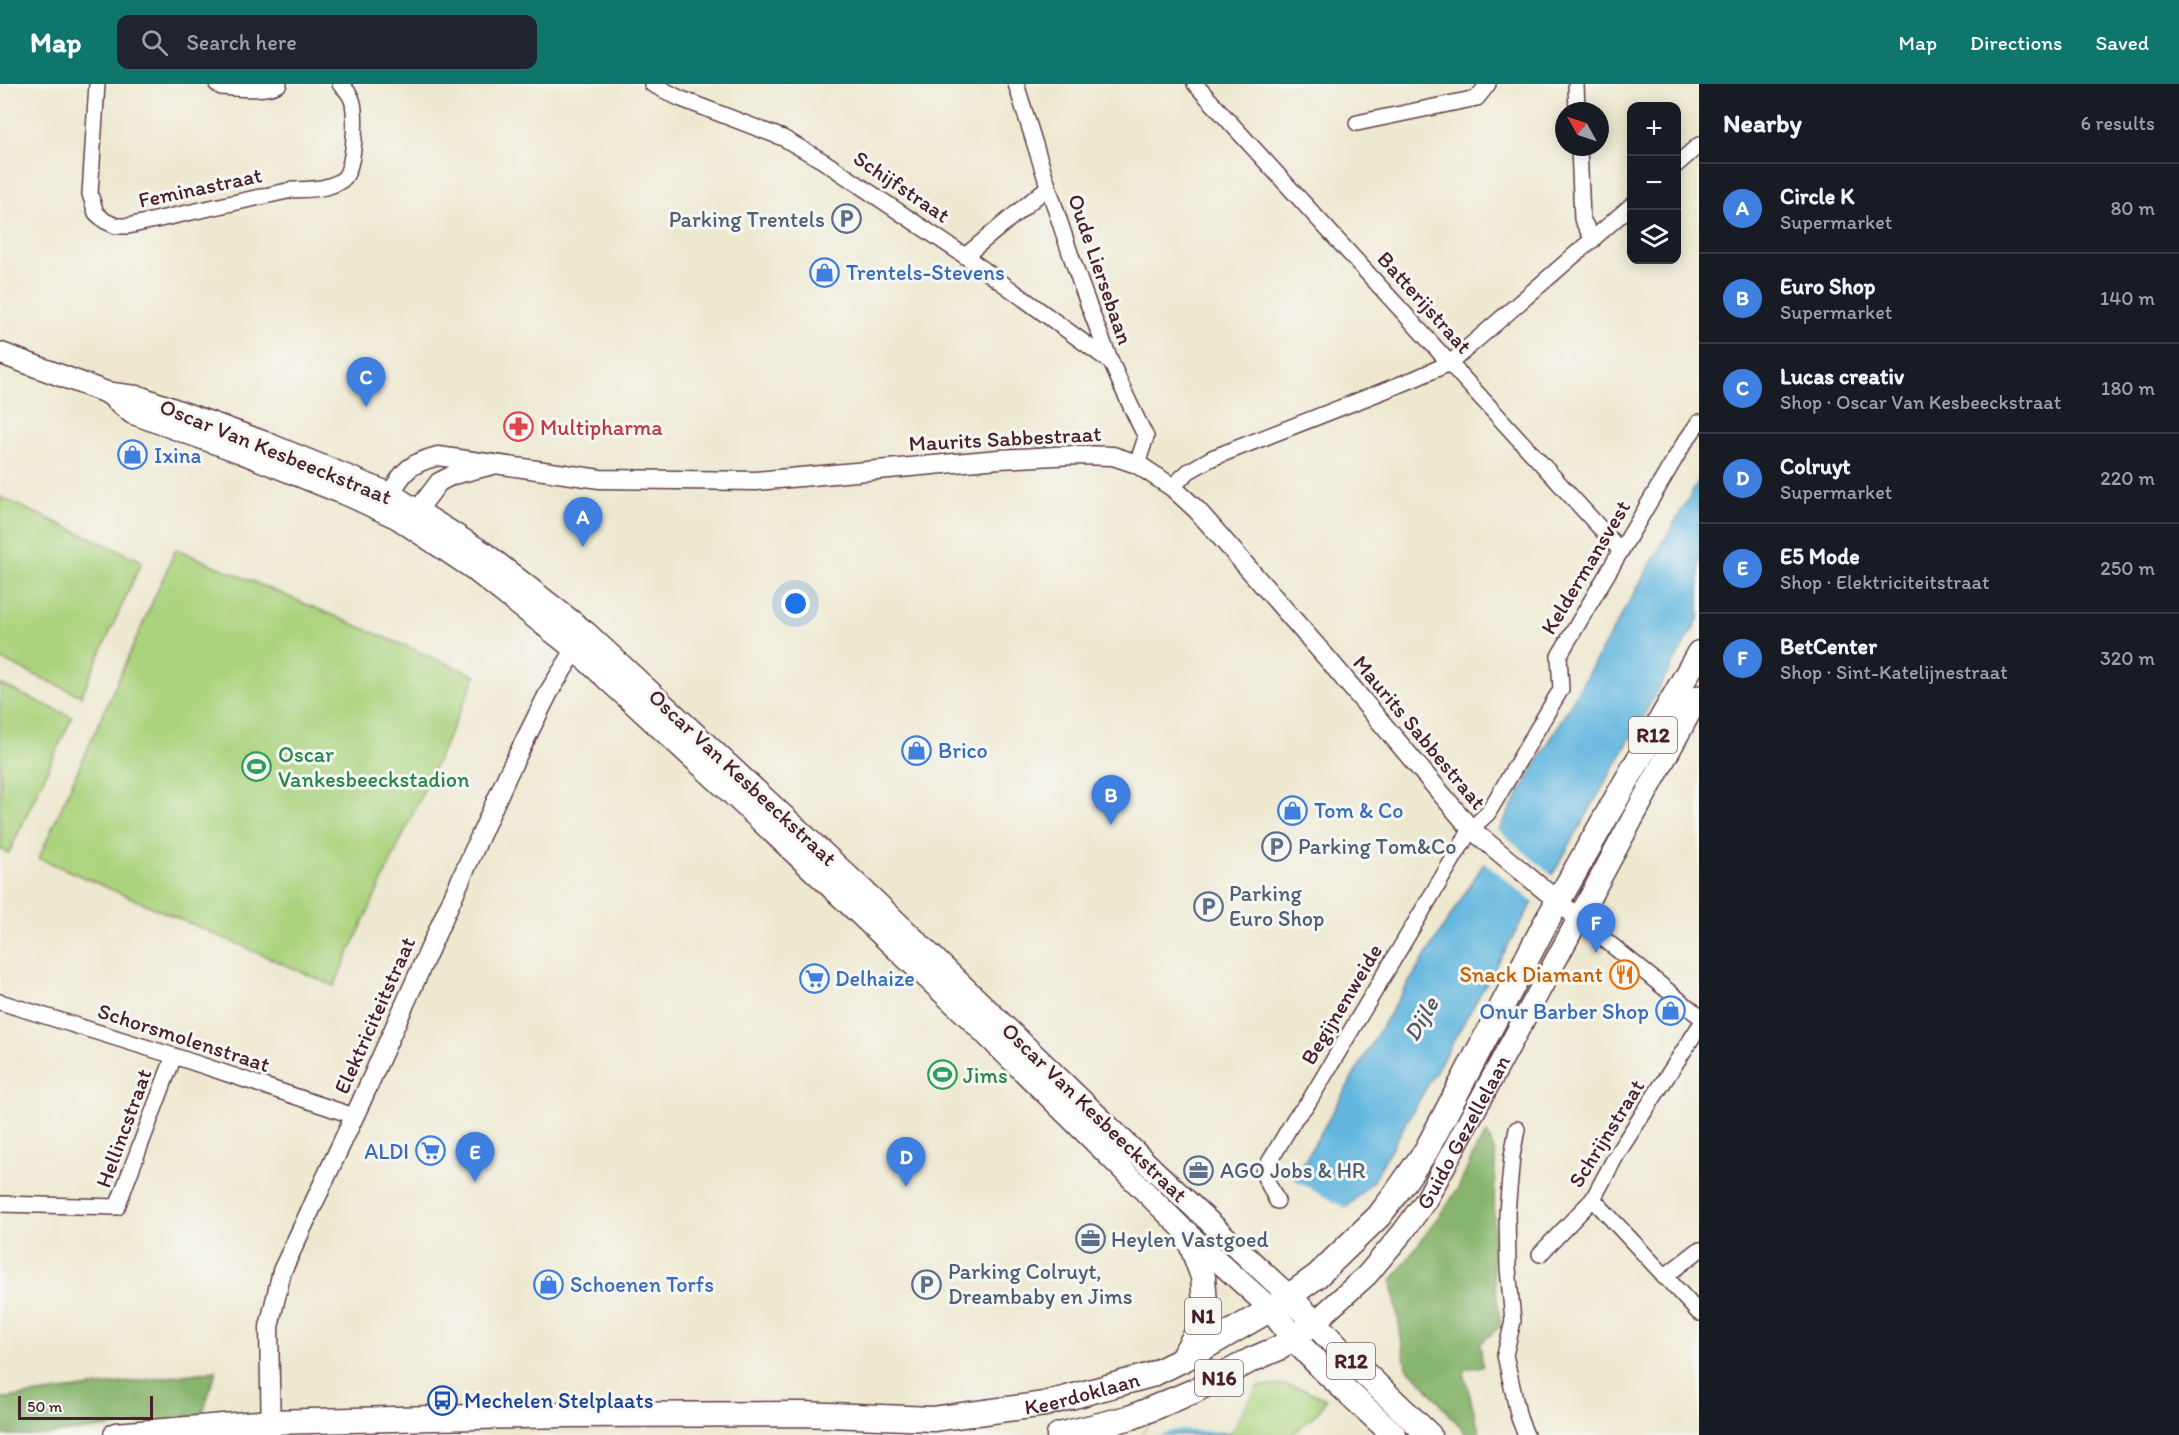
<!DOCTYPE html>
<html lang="en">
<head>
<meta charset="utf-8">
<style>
  body { margin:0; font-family:Itim,sans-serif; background:#20242c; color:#f1f3f6 }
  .controls { position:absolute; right:18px; top:18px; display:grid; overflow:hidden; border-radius:12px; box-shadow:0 3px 15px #0003 }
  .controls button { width:54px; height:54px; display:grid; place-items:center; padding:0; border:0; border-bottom:2px solid #363941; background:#171b24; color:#f1f3f6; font:30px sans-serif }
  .compass { position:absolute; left:1555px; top:18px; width:54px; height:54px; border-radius:50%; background:#171b24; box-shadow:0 3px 15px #0003; rotate:310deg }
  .scale { position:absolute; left:18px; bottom:15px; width:135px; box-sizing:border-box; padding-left:6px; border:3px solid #4a1f2b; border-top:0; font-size:16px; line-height:21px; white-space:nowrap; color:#4a1f2b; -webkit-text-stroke:4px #f6f6f2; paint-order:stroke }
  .you { position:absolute; left:796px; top:520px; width:21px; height:21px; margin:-15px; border:4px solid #fff; border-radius:50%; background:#1a73e8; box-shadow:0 0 0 9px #1a73e833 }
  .badge { display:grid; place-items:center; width:39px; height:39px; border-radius:50%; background:#0f766e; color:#fff; font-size:20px; font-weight:700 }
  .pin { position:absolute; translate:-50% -50px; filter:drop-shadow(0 2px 3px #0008) }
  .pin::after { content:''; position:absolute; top:32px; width:21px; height:18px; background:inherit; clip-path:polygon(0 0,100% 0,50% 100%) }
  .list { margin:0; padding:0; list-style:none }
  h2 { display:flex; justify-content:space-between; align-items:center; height:78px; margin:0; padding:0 24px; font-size:26px }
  h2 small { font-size:20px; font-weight:400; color:#9ea1a6 }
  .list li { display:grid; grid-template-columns:39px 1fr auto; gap:18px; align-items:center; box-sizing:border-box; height:90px; padding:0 24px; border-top:2px solid #363941 }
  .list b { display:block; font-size:22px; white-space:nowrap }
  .list p { margin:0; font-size:20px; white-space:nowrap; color:#9ea1a6 }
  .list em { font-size:20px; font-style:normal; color:#9ea1a6 }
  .icon { flex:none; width:33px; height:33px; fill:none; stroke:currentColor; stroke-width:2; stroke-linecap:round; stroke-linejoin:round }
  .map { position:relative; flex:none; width:1699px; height:1351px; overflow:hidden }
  header { display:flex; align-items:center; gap:36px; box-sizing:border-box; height:84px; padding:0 30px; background:#0f766e; color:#fff }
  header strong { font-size:28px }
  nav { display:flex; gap:33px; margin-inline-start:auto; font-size:21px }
  .search { width:420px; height:54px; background:#20242c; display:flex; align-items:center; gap:15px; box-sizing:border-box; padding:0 21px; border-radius:12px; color:#9ea1a6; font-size:22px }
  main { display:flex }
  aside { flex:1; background:#171b24 }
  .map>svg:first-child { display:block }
  .green { fill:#abd37e; stroke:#7a7954; stroke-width:1.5 }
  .forest { fill:#88b56d; stroke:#696a4c; stroke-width:1.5 }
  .water { fill:#64b7df; stroke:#576b85; stroke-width:1.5 }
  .pier { fill:#ede8cf }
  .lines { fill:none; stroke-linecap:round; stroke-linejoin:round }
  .minor-casing { stroke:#623d44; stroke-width:18 }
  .tertiary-casing { stroke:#623d44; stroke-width:21 }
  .secondary-casing { stroke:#623d44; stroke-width:24 }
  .primary-casing { stroke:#623d44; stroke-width:27 }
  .minor { stroke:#fff; stroke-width:15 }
  .tertiary { stroke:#fff; stroke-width:18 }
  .secondary { stroke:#fff; stroke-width:21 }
  .primary { stroke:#fff; stroke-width:24 }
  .labels { text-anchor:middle; stroke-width:6; stroke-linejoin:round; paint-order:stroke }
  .shield { fill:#f6f6f2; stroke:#7e6067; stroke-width:1.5 }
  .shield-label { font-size:21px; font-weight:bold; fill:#4a1f2b }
  .street-label { font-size:22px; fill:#4a1f2b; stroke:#f6f6f2 }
  .service-label { font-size:22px; fill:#4e5e75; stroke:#f6f6f2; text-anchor:start }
  .shop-label { font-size:22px; fill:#366cbe; stroke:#f6f6f2; text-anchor:start }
  .health-label { font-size:22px; fill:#be3a42; stroke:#f6f6f2; text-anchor:start }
  .leisure-label { font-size:22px; fill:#27864d; stroke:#f6f6f2; text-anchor:start }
  .food-label { font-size:22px; fill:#c56008; stroke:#f6f6f2; text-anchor:end }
  .transit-label { font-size:22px; fill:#164399; stroke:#f6f6f2; text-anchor:start }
  .water-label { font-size:24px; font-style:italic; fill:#53546a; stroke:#f6f6f2 }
</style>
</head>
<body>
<header>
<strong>Map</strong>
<div class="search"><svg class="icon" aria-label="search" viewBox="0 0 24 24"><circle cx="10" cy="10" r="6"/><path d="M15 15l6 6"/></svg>Search here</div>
<nav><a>Map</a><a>Directions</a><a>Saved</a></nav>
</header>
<main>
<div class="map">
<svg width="1699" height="1351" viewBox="0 0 1699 1351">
  <rect width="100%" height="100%" fill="#f6f6f2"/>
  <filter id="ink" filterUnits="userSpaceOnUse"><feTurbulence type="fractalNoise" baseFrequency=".0167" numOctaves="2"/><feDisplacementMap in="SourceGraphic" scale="12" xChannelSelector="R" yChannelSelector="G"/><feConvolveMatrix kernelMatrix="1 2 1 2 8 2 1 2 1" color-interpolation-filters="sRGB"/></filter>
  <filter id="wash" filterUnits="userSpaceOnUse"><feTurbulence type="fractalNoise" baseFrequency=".008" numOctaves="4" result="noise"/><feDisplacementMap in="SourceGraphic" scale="24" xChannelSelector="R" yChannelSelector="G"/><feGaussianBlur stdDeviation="1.35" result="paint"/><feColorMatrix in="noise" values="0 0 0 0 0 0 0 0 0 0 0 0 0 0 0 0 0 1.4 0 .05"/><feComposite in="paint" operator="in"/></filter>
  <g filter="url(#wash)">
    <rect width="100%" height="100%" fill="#ede8cf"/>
    <g class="green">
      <path d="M0 413 142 477 81 612 0 575Z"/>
      <path d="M176 465 476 592 334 902 39 774Z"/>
      <path d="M0 600 72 633 9 769 0 765Z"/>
      <path d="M1285 1301 1304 1305 1326 1315 1319 1327 1291 1351H1228L1256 1303Z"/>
    </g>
    <g class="forest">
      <path d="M1487 1049 1495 1069 1493 1188 1501 1241 1480 1260 1483 1282 1466 1285 1464 1289 1480 1351H1467L1423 1299 1406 1283 1392 1197 1457 1107 1477 1063Z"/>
      <path d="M216 1287 202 1331 46 1351H0V1315Z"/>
    </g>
    <path class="water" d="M1699 396V534L1557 783 1532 820 1372 1098 1349 1121 1259 1297 1228 1351H1142L1295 1094 1386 935 1484 779 1502 740Z"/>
    <g class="pier">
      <path d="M1497 745 1553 792 1535 820 1482 776Z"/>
      <path d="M1291 1094 1347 1125 1373 1099 1351 1123 1286 1252 1230 1348 1174 1346 1160 1351H1142Z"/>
    </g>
  </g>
  <g filter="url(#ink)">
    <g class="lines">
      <defs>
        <g id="minor">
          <path d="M97 0 90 110 96 129 105 137 116 142H128L292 106C309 105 327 106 342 96 355 87 356 35 353 19 351 11 346 5 340 0"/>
          <path d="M217 0 221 3C239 4 262 8 279 0"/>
          <path d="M652 0 679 14 783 54 823 77 965 172 1108 276"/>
          <path d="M1016 0C1054 120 1088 240 1146 353L1137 380"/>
          <path d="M1195 0 1621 467"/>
          <path d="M1576 0 1577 27"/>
          <path d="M1357 39 1477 14 1488 0"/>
          <path d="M1579 63 1582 135 1593 156"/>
          <path d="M1676 81 1699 61"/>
          <path d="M965 172 1048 103"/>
          <path d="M1172 403 1189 387 1212 374 1414 295 1450 279 1632 121"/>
          <path d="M1578 834 1699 932"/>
          <path d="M0 918 174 972 354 1032"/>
          <path d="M1517 1045 1512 1072 1507 1128 1508 1184 1513 1237 1505 1271 1519 1334 1526 1351"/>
          <path d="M1593 1115 1699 1229"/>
          <path d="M1277 1117 1263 1089 1295 1034 1308 1019 1471 745 1488 729 1561 605 1559 572 1683 361 1699 338"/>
          <path d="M0 1120 117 1123 174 972"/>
          <path d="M1540 1170 1593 1115 1617 1070 1699 943"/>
          <path d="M1664 1193 1699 1166"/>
        </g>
        <g id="tertiary">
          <path d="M493 381 453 391 439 398 417 427 397 434 391 410C403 386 411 379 438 372L600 395 756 397 999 375 1074 371 1113 372 1137 380 1172 403 1197 426 1326 573 1471 745 1578 834"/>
          <path d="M271 1351 269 1243 282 1187 361 1018 508 690 550 606 582 555"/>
        </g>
        <g id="secondary">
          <path d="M0 269 108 309 140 313 264 358 391 410 486 470 587 549 615 575 870 812 1156 1088 1290 1213"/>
          <path d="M108 309 132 329 240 368 352 413 397 434 472 484 574 565 736 714 962 927 1187 1149 1271 1225"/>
          <path id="s1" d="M1315 1238 1367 1191 1403 1148 1426 1116 1699 612"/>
        </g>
        <g id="primary">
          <path d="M1290 1213 1341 1267 1429 1351"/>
          <path d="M1271 1225 1293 1254 1324 1286 1394 1351"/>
          <path d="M1181 1276 1198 1247 1205 1220 1203 1193 1187 1149"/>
          <path id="s2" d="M116 1351 270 1338 564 1331 802 1330 933 1335 1045 1320 1151 1291 1186 1274 1271 1225 1317 1192 1379 1132 1392 1115 1426 1067 1544 842 1699 569"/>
          <path d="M1059 1351 1132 1333 1194 1307 1251 1276 1279 1264 1315 1238"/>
        </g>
      </defs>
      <use href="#minor" class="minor-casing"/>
      <use href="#tertiary" class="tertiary-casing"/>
      <use href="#secondary" class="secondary-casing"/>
      <use href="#primary" class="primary-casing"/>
      <use href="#minor" class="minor"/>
      <use href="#tertiary" class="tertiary"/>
      <use href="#secondary" class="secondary"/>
      <use href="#primary" class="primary"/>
    </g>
  </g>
  <defs>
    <symbol id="parking-ring" viewBox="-11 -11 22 22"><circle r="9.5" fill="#f6f6f2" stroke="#5c6f8a" stroke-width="1.5"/><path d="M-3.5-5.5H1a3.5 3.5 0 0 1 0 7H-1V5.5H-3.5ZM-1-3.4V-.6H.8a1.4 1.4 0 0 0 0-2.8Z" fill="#5c6f8a"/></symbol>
    <symbol id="shop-ring" viewBox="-11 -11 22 22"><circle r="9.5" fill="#f6f6f2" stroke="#3f7fe0" stroke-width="1.5"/><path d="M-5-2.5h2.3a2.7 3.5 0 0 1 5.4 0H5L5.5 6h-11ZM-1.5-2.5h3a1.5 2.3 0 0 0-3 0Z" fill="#3f7fe0"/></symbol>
    <symbol id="pharmacy-ring" viewBox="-11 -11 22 22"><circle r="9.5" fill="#f6f6f2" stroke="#e0444e" stroke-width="1.5"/><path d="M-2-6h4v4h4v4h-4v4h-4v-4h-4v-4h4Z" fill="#e0444e"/></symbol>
    <symbol id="stadium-ring" viewBox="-11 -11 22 22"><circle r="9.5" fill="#f6f6f2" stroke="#2e9e5b" stroke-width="1.5"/><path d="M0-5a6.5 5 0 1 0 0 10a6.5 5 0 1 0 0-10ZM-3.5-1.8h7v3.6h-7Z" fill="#2e9e5b"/></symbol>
    <symbol id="restaurant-ring" viewBox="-11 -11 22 22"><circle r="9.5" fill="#f6f6f2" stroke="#e8710a" stroke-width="1.5"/><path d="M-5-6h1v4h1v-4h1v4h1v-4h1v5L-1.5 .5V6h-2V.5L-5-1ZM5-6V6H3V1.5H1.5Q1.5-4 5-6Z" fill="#e8710a"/></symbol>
    <symbol id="supermarket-ring" viewBox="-11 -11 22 22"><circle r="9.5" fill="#f6f6f2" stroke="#3f7fe0" stroke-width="1.5"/><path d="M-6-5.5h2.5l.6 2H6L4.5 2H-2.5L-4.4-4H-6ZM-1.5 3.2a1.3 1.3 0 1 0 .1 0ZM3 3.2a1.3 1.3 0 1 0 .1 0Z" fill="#3f7fe0"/></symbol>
    <symbol id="office-ring" viewBox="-11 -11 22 22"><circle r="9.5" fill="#f6f6f2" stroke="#5c6f8a" stroke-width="1.5"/><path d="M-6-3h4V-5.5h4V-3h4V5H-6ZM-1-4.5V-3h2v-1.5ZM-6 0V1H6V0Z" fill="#5c6f8a"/></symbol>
    <symbol id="bus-ring" viewBox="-11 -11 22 22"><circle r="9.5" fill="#f6f6f2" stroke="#1a4fb4" stroke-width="1.5"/><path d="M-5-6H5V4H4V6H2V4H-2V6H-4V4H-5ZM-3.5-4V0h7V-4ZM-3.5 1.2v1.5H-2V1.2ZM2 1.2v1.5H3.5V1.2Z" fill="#1a4fb4"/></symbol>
  </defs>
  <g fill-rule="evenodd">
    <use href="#parking-ring" x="830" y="118" width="33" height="33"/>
    <use href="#shop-ring" x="808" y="172" width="33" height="33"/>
    <use href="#pharmacy-ring" x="502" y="326" width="33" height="33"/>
    <use href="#shop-ring" x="116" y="354" width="33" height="33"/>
    <use href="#shop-ring" x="900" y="650" width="33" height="33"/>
    <use href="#stadium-ring" x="240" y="666" width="33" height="33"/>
    <use href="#shop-ring" x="1276" y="710" width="33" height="33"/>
    <use href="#parking-ring" x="1260" y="746" width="33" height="33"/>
    <use href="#parking-ring" x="1192" y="806" width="33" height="33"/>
    <use href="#restaurant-ring" x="1608" y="874" width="33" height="33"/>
    <use href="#supermarket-ring" x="798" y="878" width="33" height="33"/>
    <use href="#shop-ring" x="1654" y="910" width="33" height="33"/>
    <use href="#stadium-ring" x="926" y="974" width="33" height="33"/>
    <use href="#supermarket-ring" x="414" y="1050" width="33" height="33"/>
    <use href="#office-ring" x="1182" y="1070" width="33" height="33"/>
    <use href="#office-ring" x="1074" y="1138" width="33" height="33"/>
    <use href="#shop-ring" x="532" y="1184" width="33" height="33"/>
    <use href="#parking-ring" x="910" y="1184" width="33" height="33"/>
    <use href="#bus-ring" x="426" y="1300" width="33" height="33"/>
  </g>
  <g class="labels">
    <g class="shield">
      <rect x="1629" y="633" width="48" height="36" rx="4.5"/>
      <rect x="1185" y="1214" width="36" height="36" rx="4.5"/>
      <rect x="1327" y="1259" width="48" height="36" rx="4.5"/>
      <rect x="1195" y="1276" width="48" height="36" rx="4.5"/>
    </g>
    <g class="shield-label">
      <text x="1653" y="658">R12</text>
      <text x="1203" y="1239">N1</text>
      <text x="1351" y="1284">R12</text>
      <text x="1219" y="1301">N16</text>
    </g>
    <g class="street-label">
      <text transform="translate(902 102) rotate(34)" y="8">Schijfstraat</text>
      <text transform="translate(200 103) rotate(-12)" y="8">Feminastraat</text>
      <text transform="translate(1101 185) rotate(71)" y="8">Oude Liersebaan</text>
      <text transform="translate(1425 218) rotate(48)" y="8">Batterijstraat</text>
      <text transform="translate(1005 354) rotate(-3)" y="8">Maurits Sabbestraat</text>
      <text transform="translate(276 367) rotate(22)" y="8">Oscar Van Kesbeeckstraat</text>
      <text transform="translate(1585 483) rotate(-59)" y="8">Keldermansvest</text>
      <text transform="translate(1420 648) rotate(50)" y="8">Maurits Sabbestraat</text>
      <text transform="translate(743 693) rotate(43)" y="8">Oscar Van Kesbeeckstraat</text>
      <text transform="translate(1341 920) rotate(-59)" y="8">Begijnenweide</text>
      <text transform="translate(374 931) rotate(-66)" y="8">Elektriciteitstraat</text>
      <text transform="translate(184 953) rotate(18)" y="8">Schorsmolenstraat</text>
      <text transform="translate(1095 1028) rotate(44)" y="8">Oscar Van Kesbeeckstraat</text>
      <text transform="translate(123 1044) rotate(-70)" y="8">Hellincstraat</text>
      <text dy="8" stroke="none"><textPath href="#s1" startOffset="243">Guido Gezellelaan</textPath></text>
      <text transform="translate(1606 1049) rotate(-58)" y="8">Schrijnstraat</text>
      <text dy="8" stroke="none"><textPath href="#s2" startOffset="969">Keerdoklaan</textPath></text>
    </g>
    <g class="service-label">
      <text x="825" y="143" text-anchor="end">Parking Trentels</text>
      <text x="1298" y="770">Parking Tom&amp;Co</text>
      <text x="1229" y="817">Parking<tspan x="1229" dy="25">Euro Shop</tspan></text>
      <text x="1220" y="1094">AGO Jobs &amp; HR</text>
      <text x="1111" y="1163">Heylen Vastgoed</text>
      <text x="948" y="1195">Parking Colruyt,<tspan x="948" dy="25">Dreambaby en Jims</tspan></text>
    </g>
    <g class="shop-label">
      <text x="846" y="196">Trentels-Stevens</text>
      <text x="154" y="379">Ixina</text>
      <text x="938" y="674">Brico</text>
      <text x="1314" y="734">Tom &amp; Co</text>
      <text x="835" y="902">Delhaize</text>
      <text x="1649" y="935" text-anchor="end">Onur Barber Shop</text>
      <text x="409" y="1075" text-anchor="end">ALDI</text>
      <text x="570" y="1208">Schoenen Torfs</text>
    </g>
    <g class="health-label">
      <text x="540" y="351">Multipharma</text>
    </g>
    <g class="leisure-label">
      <text x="278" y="678">Oscar<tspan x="278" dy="25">Vankesbeeckstadion</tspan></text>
      <text x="963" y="999">Jims</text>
    </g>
    <g class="food-label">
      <text x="1603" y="898">Snack Diamant</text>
    </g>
    <g class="transit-label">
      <text x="464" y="1324">Mechelen Stelplaats</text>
    </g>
    <g class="water-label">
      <text transform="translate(1421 935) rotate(-60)" y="8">Dijle</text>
    </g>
  </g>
</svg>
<div class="controls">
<button>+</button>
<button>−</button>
<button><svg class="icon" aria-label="layers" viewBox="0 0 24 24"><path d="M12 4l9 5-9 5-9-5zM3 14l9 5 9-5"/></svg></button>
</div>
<svg class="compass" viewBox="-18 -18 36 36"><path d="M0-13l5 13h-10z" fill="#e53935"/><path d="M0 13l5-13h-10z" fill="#9ea1a6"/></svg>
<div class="scale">50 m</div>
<div class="you"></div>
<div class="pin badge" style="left:583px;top:463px;background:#3f7fe0">A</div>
<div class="pin badge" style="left:1111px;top:741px;background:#3f7fe0">B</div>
<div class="pin badge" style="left:366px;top:323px;background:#3f7fe0">C</div>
<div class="pin badge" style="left:906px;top:1103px;background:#3f7fe0">D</div>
<div class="pin badge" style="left:475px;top:1098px;background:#3f7fe0">E</div>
<div class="pin badge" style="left:1596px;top:869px;background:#3f7fe0">F</div>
</div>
<aside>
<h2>Nearby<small>6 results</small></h2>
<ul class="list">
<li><span class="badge" style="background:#3f7fe0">A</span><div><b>Circle K</b><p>Supermarket</p></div><em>80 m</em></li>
<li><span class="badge" style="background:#3f7fe0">B</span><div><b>Euro Shop</b><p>Supermarket</p></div><em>140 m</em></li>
<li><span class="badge" style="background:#3f7fe0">C</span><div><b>Lucas creativ</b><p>Shop · Oscar Van Kesbeeckstraat</p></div><em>180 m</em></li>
<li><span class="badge" style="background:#3f7fe0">D</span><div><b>Colruyt</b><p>Supermarket</p></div><em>220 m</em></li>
<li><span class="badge" style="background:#3f7fe0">E</span><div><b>E5 Mode</b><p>Shop · Elektriciteitstraat</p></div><em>250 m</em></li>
<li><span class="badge" style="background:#3f7fe0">F</span><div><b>BetCenter</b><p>Shop · Sint-Katelijnestraat</p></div><em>320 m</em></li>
</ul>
</aside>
</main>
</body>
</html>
